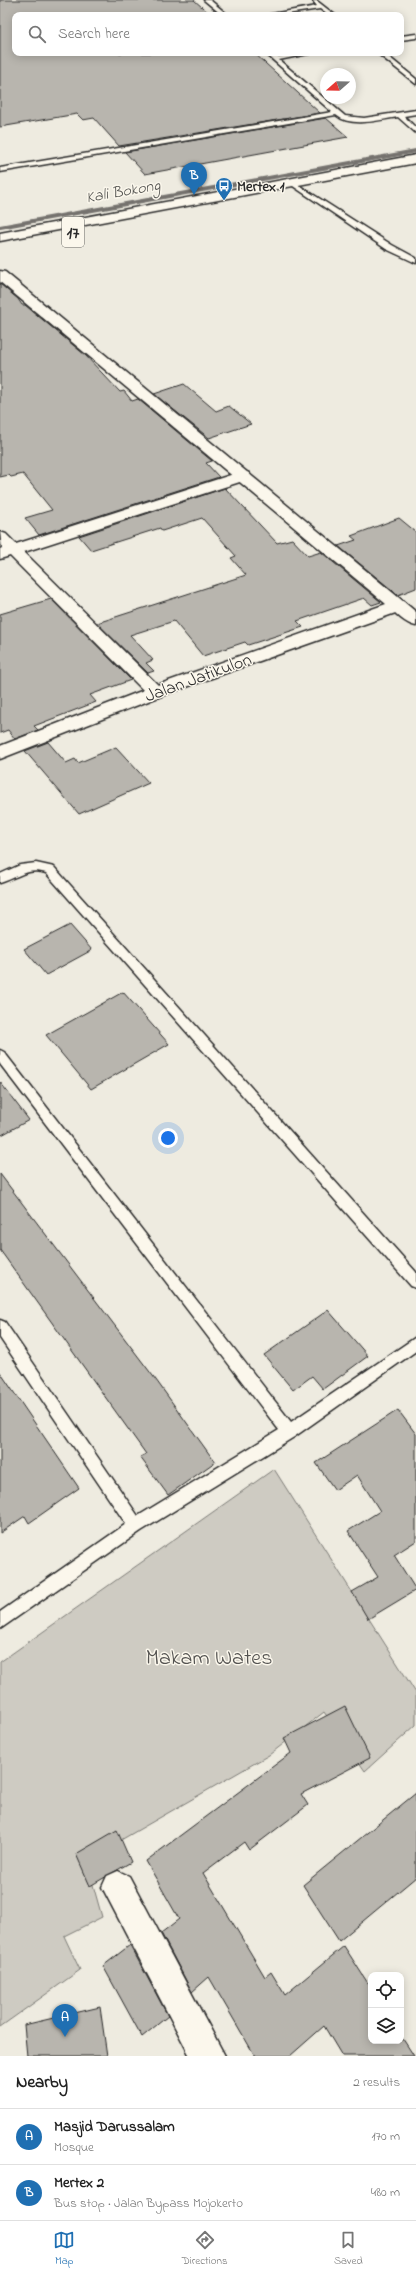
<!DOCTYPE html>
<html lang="en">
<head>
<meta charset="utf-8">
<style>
  body { margin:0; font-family:"Indie Flower",sans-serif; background:#f2f2f2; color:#222 }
  .controls { position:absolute; right:12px; bottom:12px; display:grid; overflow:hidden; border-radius:8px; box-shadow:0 2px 10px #0003 }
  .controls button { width:36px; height:36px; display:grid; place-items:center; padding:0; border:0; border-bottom:1px solid #e0e0e0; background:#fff; color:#222; font:20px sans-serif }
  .compass { position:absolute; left:320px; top:68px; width:36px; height:36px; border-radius:50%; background:#fff; box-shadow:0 2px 10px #0003; rotate:250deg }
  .you { position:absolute; left:168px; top:1138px; width:14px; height:14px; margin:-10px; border:3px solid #fff; border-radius:50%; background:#1a73e8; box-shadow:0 0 0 6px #1a73e833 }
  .badge { display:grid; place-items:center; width:26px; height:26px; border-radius:50%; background:#1f6fb2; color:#fff; font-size:13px; font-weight:700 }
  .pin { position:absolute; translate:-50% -33px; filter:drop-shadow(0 1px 2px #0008) }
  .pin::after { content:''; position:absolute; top:21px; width:14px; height:12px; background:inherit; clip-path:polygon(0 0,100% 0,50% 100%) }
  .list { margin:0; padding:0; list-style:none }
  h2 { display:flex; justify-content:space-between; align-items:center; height:52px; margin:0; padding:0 16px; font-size:17px }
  h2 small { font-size:13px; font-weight:400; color:#767676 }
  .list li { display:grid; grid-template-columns:26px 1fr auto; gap:12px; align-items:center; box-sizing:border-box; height:56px; padding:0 16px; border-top:1px solid #e0e0e0 }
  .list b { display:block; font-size:15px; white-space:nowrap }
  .list p { margin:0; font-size:13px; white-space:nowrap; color:#767676 }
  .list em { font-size:13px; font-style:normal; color:#767676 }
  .icon { flex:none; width:22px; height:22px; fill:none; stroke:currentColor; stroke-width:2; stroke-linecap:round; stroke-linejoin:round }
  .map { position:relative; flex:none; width:416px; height:2056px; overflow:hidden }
  .search { position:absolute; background:#fff; box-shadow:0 2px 10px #0003; left:12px; right:12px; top:12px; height:44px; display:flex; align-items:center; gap:10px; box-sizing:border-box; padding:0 14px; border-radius:8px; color:#767676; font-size:15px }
  .sheet { height:164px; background:#fff }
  nav { display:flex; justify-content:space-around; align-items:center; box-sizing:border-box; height:56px; border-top:1px solid #e0e0e0; background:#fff; font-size:11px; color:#767676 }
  nav a { display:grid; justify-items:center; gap:2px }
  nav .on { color:#1f6fb2 }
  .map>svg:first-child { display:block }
  .green { fill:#cecbc2; stroke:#7c7b76 }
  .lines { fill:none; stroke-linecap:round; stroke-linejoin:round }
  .stream { stroke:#74726e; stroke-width:4 }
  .building { fill:#b8b5ae; stroke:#2b2b2b }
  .service-casing { stroke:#2b2b2b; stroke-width:3 }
  .minor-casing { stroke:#2b2b2b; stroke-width:3 }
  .tertiary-casing { stroke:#2b2b2b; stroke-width:3 }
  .secondary-casing { stroke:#2b2b2b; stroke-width:3 }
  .trunk-casing { stroke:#2b2b2b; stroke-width:3 }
  .service { fill:#fbf7ec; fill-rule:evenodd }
  .minor { fill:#fbf7ec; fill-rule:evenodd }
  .tertiary { fill:#fbf7ec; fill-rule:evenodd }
  .secondary { fill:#fbf7ec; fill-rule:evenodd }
  .trunk { fill:#fbf7ec; fill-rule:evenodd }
  .labels { text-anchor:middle; stroke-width:3; stroke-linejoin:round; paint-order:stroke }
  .far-poi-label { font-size:15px; font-weight:bold; fill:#2b2b2b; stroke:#fbf7ec; text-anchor:start }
  .far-water-label { font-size:16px; font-style:italic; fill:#555552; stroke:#fbf7ec }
  .shield { fill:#fbf7ec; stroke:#696865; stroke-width:1 }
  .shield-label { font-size:17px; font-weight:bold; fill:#2b2b2b }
  .street-label { font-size:18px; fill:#2b2b2b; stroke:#fbf7ec }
  .near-park-label { font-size:22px; fill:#545351; stroke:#fbf7ec }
</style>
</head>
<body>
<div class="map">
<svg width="416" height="2056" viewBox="0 0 416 2056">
  <rect width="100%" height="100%" fill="#eeebe0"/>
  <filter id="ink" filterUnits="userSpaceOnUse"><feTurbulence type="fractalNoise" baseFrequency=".025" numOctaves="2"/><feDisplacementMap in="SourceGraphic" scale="8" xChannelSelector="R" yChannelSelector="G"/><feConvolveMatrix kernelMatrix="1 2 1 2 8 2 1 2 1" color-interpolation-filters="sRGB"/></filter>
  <g filter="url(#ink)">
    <path class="green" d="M274 1469 416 1693V1725L365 1771 324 1712 269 1755 86 1860 102 1917 64 1936 80 1970 0 2027V1662Z"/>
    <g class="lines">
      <path class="stream" d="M0 227 416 151"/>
    </g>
    <g class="building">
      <path d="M0 0H194L211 15H15V53H254L320 113 119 146 94 118 83 120 77 114 0 127Z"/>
      <path d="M326 118 348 137 145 174 125 152Z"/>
      <path d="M0 284 18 299 22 305H25L85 355 120 392 124 391 132 401 138 399 212 461 206 463 219 477 39 535 25 518 52 510 23 474 11 477 9 475 0 477Z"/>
      <path d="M184 384 216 411 229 406 251 424 209 438 154 394Z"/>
      <path d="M225 488 277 543 292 539 308 556 321 552 381 602 372 605 364 598 297 621 303 627 248 645 245 642 203 656 174 621 130 635 153 660 146 663 154 671 148 673 97 623 246 575 231 558 236 556 202 518 162 531 160 528 91 550 79 536Z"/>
      <path d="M399 518 416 532V588L398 595 338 546 356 540 351 536Z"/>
      <path d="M51 599 131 680 90 695 96 702 34 726 38 730 15 739 8 730 0 733V614Z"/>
      <path d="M48 742 66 763 75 759 78 763 116 747 149 783 79 814 25 751Z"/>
      <path d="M70 925 92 950 46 975 24 949Z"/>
      <path d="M123 992 169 1044 91 1089 46 1035Z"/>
      <path d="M0 1082 29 1120 0 1136Z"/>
      <path d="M0 1174 156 1380 215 1462 168 1495 140 1457 146 1454 0 1250Z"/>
      <path d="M328 1310 368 1356 323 1389 312 1376 293 1390 264 1355Z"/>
      <path d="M0 1372 79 1488 29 1523 25 1516 0 1533Z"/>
      <path d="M398 1410 416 1434V1541L394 1555 416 1590 368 1619 352 1592 378 1577 348 1531 380 1511 357 1475 335 1490 316 1463Z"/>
      <path d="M345 1706 370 1758 301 1794 308 1805 249 1850 244 1842 203 1873 265 1977 271 1972 285 1995 344 1946 371 1988V2041H401V2036L414 2056H342L324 2026 290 2056H255L209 1977 192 1992 161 1933 179 1919 146 1861 291 1753 284 1738Z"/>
      <path d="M416 1793V1877L339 1941 303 1885Z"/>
      <path d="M117 1830 131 1862 90 1886 76 1854Z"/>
      <path d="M130 1945 168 2016 142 2037 103 1966Z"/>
      <path d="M100 2007 107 2056H27L24 2025Z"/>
    </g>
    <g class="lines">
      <defs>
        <g id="service">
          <path d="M204 0H210L228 15H222Z"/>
          <path d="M313 1H317L335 15H328L320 9 280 15H266L317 6Z"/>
          <path d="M416 34V38L401 40V36Z"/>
          <path d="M265 53H272L276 57 313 53 279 60 345 116 364 118 416 110V114L404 116 416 128V133L398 117C379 120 351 128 336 115L0 172V168L332 112Z"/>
          <path d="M377 53H384L416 79V84Z"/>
          <path d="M289 179 392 245 416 258V263L386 249 287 182V180Z"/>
          <path d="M36 863 54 867 416 1272V1288L411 1286 46 873C28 867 17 878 0 883V874L20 865Z"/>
          <path d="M0 1050 4 1052 291 1422 416 1337V1351L294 1437 141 1531 0 1629V1612L126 1524 0 1338V1320L5 1322 138 1516 279 1430 0 1064Z"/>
        </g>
        <g id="minor">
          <path d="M243 471 249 473 251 476 249 479 24 552 161 688 164 692 161 696 155 698 149 696 10 556 0 559V549L2 548 0 532 6 534 16 544Z"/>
          <path d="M118 1871 129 1876 225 2056H190L102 1887 107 1876Z"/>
        </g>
        <path id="tertiary" d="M398 601 404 602 416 612V626C406 624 395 614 389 606L392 602Z"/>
        <path id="secondary" d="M0 271 5 272 404 602 407 606 404 610 161 696 0 759V746L149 688 386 604 0 282Z"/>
        <path id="trunk" d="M416 155V163L0 241V233Z"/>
      </defs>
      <use href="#service" class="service-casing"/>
      <use href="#minor" class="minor-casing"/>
      <use href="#tertiary" class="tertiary-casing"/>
      <use href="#secondary" class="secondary-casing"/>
      <use href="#trunk" class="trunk-casing"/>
      <use href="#service" class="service"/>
      <use href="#minor" class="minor"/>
      <use href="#tertiary" class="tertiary"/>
      <use href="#secondary" class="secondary"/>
      <use href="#trunk" class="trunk"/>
    </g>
  </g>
  <defs>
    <symbol id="bus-pin" viewBox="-11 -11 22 30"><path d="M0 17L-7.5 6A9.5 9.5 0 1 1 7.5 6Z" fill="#1f6fb2" stroke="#fbf7ec"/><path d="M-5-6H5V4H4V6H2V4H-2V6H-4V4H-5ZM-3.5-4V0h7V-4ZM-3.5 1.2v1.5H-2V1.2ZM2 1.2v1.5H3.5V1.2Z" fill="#fff"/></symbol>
  </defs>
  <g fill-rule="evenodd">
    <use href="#bus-pin" x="214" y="176" width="20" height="27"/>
  </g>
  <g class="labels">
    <g class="far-poi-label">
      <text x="237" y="191">Mertex 1</text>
    </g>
    <g class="far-water-label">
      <text transform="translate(123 190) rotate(-10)" y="6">Kali Bokong</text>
    </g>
    <rect class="shield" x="62" y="217" width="22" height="30" rx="3"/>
    <g class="shield-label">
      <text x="73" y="238">17</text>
    </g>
    <g class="street-label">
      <text transform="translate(198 677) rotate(-20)" y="6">Jalan Jatikulon</text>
    </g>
    <g class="near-park-label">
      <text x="209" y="1664">Makam Wates</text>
    </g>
  </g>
</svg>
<div class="controls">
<button><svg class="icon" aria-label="locate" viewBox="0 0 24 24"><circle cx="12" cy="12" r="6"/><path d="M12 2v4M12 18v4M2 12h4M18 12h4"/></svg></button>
<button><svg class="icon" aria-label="layers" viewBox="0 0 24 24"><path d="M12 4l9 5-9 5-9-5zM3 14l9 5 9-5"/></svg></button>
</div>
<svg class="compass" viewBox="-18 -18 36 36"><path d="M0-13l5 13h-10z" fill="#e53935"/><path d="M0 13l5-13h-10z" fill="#767676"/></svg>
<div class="you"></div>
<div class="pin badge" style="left:65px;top:2037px">A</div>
<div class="pin badge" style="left:194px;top:195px">B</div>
<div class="search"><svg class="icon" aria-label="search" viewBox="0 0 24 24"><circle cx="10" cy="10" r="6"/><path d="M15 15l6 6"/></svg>Search here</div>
</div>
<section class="sheet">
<h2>Nearby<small>2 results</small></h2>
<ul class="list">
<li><span class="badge">A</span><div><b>Masjid Darussalam</b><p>Mosque</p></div><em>170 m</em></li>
<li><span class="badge">B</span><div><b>Mertex 2</b><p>Bus stop · Jalan Bypass Mojokerto</p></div><em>480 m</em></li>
</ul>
</section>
<nav>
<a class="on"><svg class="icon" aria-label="map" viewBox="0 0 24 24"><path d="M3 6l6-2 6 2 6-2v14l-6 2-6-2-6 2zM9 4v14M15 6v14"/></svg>Map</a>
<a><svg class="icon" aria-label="directions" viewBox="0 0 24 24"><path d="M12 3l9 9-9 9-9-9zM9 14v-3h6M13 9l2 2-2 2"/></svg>Directions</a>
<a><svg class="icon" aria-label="saved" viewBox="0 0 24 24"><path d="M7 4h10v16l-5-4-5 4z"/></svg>Saved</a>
</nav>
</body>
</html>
